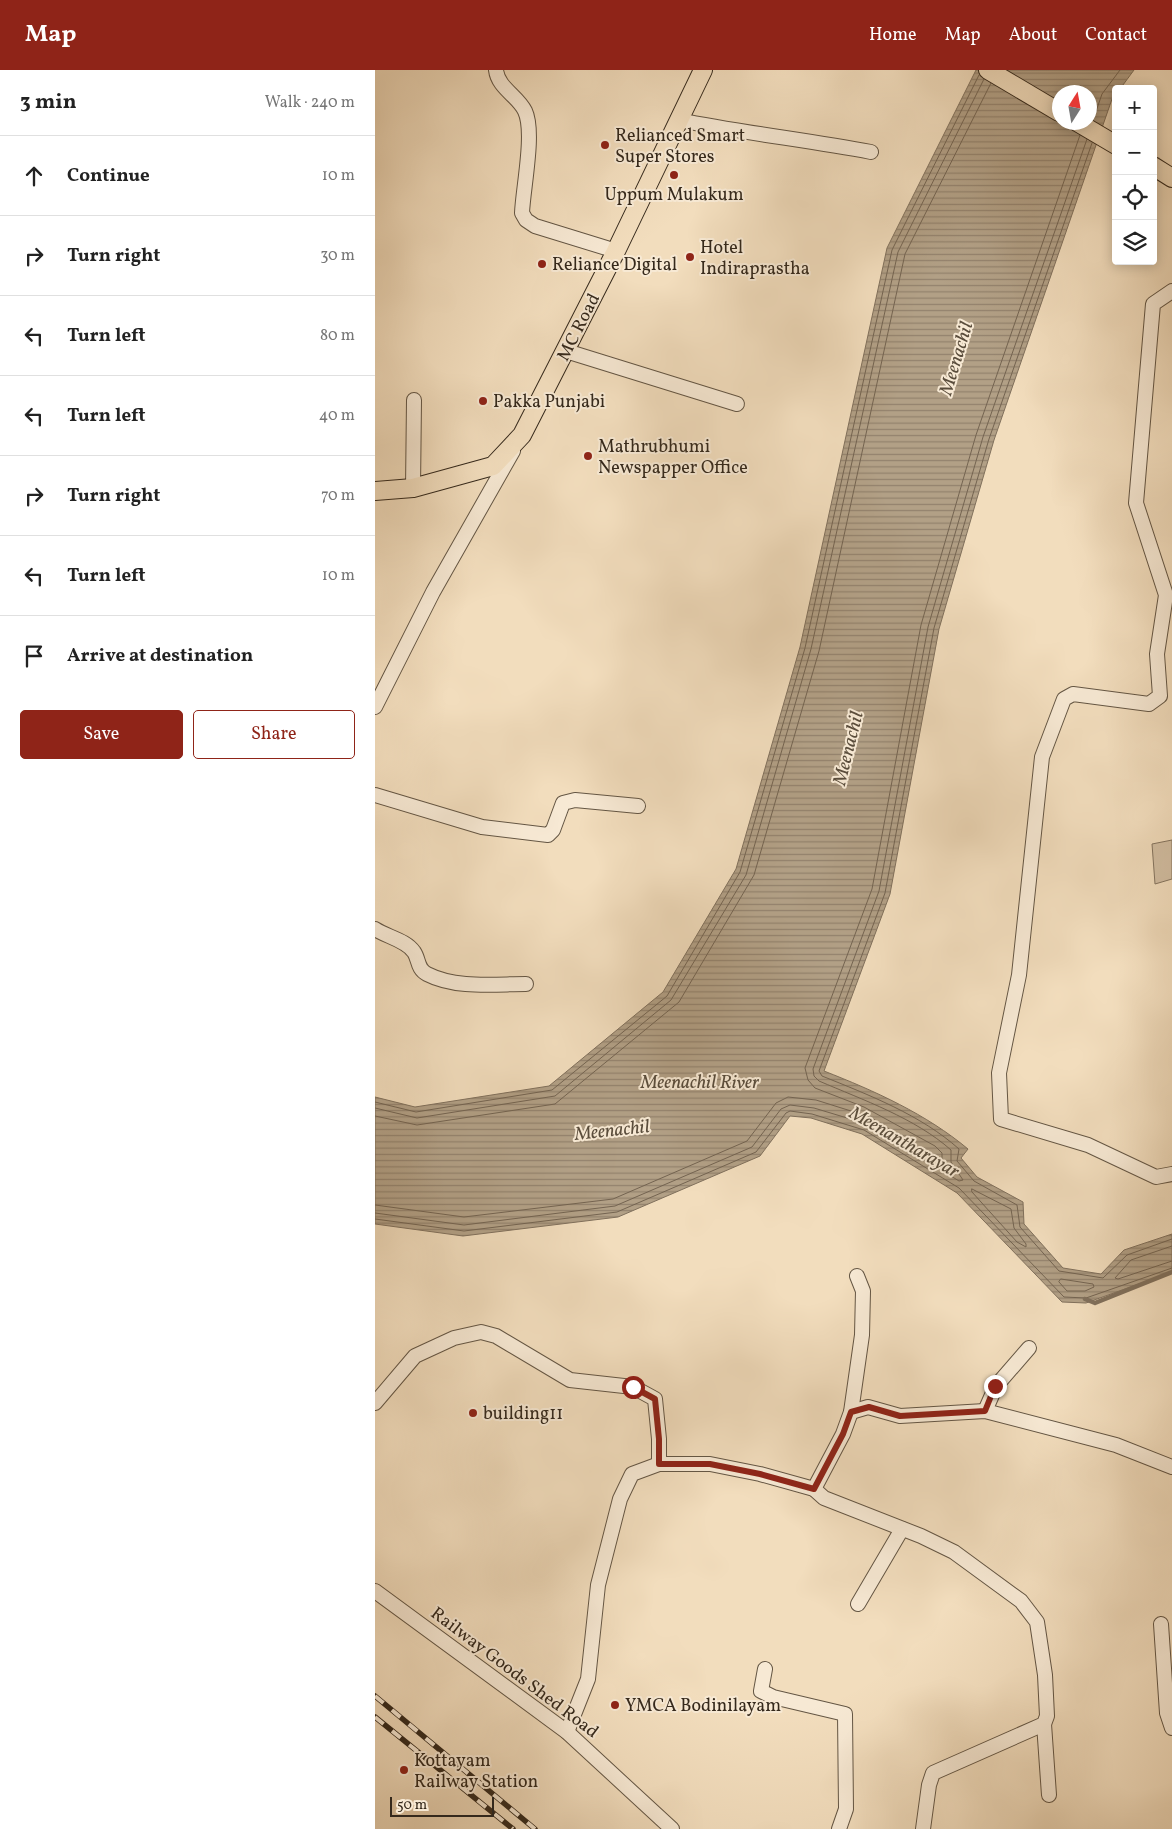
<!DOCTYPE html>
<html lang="en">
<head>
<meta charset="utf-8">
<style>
  body { margin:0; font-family:Vollkorn,serif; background:#f6f6f6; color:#222 }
  .controls { position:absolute; right:15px; top:15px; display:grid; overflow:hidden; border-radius:5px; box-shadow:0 2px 12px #0003 }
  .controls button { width:45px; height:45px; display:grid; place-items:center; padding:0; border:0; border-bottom:1px solid #e0e0e0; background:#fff; color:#222; font:25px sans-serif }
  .compass { position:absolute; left:677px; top:15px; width:45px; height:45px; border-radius:50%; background:#fff; box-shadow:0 2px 12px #0003; rotate:11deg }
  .scale { position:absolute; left:15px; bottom:12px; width:104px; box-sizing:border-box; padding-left:5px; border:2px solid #35291c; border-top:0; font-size:14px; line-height:18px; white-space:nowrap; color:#35291c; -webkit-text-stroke:4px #f7e9d4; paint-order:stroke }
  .stop { position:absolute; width:15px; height:15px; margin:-11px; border:4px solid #8f2418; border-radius:50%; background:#fff }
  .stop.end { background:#8f2418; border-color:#fff; box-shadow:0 1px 5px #0008 }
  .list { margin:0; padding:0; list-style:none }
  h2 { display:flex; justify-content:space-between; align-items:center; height:65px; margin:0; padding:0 20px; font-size:21px }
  h2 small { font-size:16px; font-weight:400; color:#767676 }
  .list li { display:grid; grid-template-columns:32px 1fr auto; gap:15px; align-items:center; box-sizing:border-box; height:80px; padding:0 20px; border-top:1px solid #e0e0e0 }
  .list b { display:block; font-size:19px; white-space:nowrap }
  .list em { font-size:16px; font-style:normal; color:#767676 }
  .actions { display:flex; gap:10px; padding:15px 20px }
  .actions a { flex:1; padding:11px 0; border:1px solid #8f2418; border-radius:5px; text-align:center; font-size:18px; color:#8f2418 }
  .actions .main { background:#8f2418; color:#fff }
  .icon { flex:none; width:28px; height:28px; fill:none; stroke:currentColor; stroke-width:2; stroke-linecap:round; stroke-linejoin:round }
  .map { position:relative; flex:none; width:797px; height:1759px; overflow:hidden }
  header { display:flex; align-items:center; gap:30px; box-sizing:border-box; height:70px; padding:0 25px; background:#8f2418; color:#fff }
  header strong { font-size:24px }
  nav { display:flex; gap:28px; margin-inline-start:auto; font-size:18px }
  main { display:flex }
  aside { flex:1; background:#fff }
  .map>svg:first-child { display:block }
  .grass { fill:#d2bea2; stroke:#84745f }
  .water { fill:url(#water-rules); stroke:#80705c; fill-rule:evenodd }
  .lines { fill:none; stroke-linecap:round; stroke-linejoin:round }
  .shore { stroke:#746451; stroke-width:1 }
  .stream { stroke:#80705c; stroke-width:4.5 }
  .minor-casing { stroke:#645644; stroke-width:16 }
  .major-casing { stroke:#35291c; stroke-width:20 }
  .minor { stroke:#f7e9d4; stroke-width:14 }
  .major { stroke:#f2ddbd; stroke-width:18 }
  .rail-casing { stroke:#35291c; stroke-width:5.5 }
  .rail { stroke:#f7e9d4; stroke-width:4; stroke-dasharray:11; stroke-linecap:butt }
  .route { stroke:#8f2418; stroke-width:6 }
  .poi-dot { fill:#8f2418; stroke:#f7e9d4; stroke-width:2 }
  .labels { text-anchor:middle; stroke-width:4; stroke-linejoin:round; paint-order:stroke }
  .poi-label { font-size:18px; fill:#35291c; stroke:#f7e9d4; text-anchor:start }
  .street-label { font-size:18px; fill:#35291c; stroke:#f7e9d4 }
  .water-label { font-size:19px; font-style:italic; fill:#5a4d3c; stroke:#f7e9d4 }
</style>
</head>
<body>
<header>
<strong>Map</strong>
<nav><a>Home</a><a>Map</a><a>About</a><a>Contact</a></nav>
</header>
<main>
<aside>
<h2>3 min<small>Walk · 240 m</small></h2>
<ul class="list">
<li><svg class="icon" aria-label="ahead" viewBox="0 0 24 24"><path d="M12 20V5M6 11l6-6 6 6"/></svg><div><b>Continue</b></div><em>10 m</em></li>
<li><svg class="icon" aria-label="right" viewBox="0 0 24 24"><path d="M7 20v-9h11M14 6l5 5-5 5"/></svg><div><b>Turn right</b></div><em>30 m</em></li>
<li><svg class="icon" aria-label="left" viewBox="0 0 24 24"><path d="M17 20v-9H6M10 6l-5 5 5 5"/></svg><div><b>Turn left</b></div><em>80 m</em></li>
<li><svg class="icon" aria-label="left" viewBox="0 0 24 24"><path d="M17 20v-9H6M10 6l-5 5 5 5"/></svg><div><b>Turn left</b></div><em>40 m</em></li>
<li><svg class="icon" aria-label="right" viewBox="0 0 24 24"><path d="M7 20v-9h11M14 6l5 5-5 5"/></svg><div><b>Turn right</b></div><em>70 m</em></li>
<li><svg class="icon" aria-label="left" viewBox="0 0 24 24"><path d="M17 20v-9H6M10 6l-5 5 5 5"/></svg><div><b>Turn left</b></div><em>10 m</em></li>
<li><svg class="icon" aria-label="arrive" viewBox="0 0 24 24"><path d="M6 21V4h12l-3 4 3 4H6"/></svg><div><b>Arrive at destination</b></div></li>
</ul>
<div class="actions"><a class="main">Save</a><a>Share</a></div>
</aside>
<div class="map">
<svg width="797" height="1759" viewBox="0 0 797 1759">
  <defs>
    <pattern id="water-rules" width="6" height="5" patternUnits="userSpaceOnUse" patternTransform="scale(1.25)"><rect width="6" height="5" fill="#b2a086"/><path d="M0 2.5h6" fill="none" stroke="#92826d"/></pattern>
  </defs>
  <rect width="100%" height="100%" fill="#f2ddbd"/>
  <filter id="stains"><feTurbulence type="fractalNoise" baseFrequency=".004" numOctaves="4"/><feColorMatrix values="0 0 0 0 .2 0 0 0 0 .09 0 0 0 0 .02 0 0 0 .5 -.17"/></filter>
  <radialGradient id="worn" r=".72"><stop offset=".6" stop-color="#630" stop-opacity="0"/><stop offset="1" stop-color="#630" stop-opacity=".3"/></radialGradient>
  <path class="grass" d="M797 770V809L780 814 777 774Z"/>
  <path class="water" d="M601 0H759L745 19H741V25L737 29 619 370 564 559 515 824 449 1001C500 1021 551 1044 593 1079L586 1088 602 1107 648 1132 649 1154 688 1198 726 1204 749 1180 797 1164V1202L711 1233 687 1232 582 1123 487 1064 436 1048 415 1046 385 1086 243 1147 88 1166 0 1154V1027L40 1037 174 1016 288 922 361 799 425 577 512 178ZM684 22H714V52H684Z"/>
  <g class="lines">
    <g class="shore">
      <path d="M718 50 727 24 745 0"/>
      <path d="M717 73 614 369 559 558 510 823 444 1001 447 1006C494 1025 546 1045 584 1079L582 1091 599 1111 642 1135 645 1157 684 1201 728 1208 752 1185 797 1169"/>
      <path d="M0 1032 41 1042 177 1020 292 926 365 802 430 578 517 180 604 5"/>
      <path d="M0 1038 42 1048 180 1026 296 930 371 805 436 579 523 182 609 9"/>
      <path d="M0 1046 42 1055 180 1034 304 932 379 805 444 581 530 184 616 13"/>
      <path d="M597 1119 636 1139 639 1158 651 1174V1177L642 1172 597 1122Z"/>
      <path d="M0 1135 89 1147 238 1129 372 1071 401 1033 413 1027 441 1030 495 1047 563 1089H567V1083L560 1076 489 1037 440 1018 433 1010 430 998 497 819 546 555 601 365 705 65"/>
      <path d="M0 1143 89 1155 240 1136 377 1077 406 1039 415 1035 439 1038 492 1054 584 1111 588 1110 576 1092V1080C540 1048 488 1030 444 1011L439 1006 438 999 504 821 553 557 608 367 712 69"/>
      <path d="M0 1149 89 1161 242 1142 381 1082 411 1043 415 1041 437 1044 489 1060 584 1118 689 1227 711 1228 797 1198"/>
      <path d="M797 1176 756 1190 740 1208 743 1209 797 1191"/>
      <path d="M686 1209 718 1214 719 1217 710 1221H692L684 1212Z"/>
    </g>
    <path class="stream" d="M710 1229 720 1233 797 1202"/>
    <defs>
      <g id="minor">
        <path d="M121 0C123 18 143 26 150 41 160 62 148 118 147 143L151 150 160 156 241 181"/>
        <path d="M304 50C368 63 432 70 496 82"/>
        <path d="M797 221 778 234 761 433 791 525 782 584 785 626 774 634 698 624 689 629 667 687 644 905 624 1003 626 1049 713 1075 781 1107 797 1104"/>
        <path d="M191 281 362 334"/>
        <path d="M38 418 39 330"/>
        <path d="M0 637 58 522 138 381"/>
        <path d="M0 725 107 757 173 765 178 760 188 733 200 730 263 736"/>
        <path d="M0 859C12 867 31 870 39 882 44 889 42 899 52 904 81 919 120 914 151 914"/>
        <path d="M0 1333 40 1286 79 1268 106 1262 121 1266 195 1310 258 1317 280 1329 284 1369V1394"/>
        <path d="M610 1341 621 1316 654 1278"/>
        <path d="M476 1342 493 1337 525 1346 610 1341 741 1375 797 1397"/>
        <path d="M439 1419 449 1428 546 1466 579 1482 646 1531 662 1552 670 1605 672 1646 669 1654 558 1703 554 1715 548 1759"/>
        <path d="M0 1521 192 1662 297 1759"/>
        <path d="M483 1534 527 1459"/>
        <path d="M786 1554 792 1643 797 1658"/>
        <path d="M390 1599 386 1621 398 1627 470 1644 471 1739 464 1759"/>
        <path d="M669 1654 674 1725"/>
        <path d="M192 1662 213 1609 223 1515 245 1429 257 1404 284 1394H335L385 1404 439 1419 468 1364 476 1342 487 1265 488 1221 482 1206"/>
      </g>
      <g id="major">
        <path d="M613 0 684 42"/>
        <path d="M702 52 741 75"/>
        <path d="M778 96 797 108"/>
        <path d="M0 421 38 418 118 396 147 365 241 181 328 0"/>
      </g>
    </defs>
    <use href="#minor" class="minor-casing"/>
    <use href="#major" class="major-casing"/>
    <use href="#minor" class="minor"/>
    <use href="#major" class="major"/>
    <defs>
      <g id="rail">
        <path d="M0 1626 160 1759"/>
        <path d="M0 1647 138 1759"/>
      </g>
    </defs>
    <use href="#rail" class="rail-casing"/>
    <use href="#rail" class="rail"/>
  </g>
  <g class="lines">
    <path class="route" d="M258 1317 280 1329 284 1369V1394H335L385 1404 439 1419 468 1364 476 1342 494 1337 525 1346 610 1341 620 1316"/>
  </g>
  <g class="poi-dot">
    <circle cx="230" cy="75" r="5"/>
    <circle cx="299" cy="105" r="5"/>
    <circle cx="315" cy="187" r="5"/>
    <circle cx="167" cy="194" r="5"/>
    <circle cx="108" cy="331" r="5"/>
    <circle cx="213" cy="386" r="5"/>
    <circle cx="98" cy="1343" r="5"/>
    <circle cx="240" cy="1635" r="5"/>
    <circle cx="29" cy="1700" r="5"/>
  </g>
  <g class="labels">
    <g class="poi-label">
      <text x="240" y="71">Relianced Smart<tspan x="240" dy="21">Super Stores</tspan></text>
      <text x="299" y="130" text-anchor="middle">Uppum Mulakum</text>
      <text x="325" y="183">Hotel<tspan x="325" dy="21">Indiraprastha</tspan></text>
      <text x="177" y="200">Reliance Digital</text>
      <text x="118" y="337">Pakka Punjabi</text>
      <text x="223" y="382">Mathrubhumi<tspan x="223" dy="21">Newspapper Office</tspan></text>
      <text x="108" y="1349">building11</text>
      <text x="250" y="1641">YMCA Bodinilayam</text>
      <text x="39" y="1696">Kottayam<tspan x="39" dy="21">Railway Station</tspan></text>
    </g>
    <g class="street-label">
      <text transform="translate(203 257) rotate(-63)" y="6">MC Road</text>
      <text transform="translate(140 1602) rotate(37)" y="6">Railway Goods Shed Road</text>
    </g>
    <g class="water-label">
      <text transform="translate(580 288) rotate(-73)" y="7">Meenachil</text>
      <text transform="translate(472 678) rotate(-76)" y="7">Meenachil</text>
      <text x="325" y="1018">Meenachil River</text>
      <text transform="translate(237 1059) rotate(-6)" y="7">Meenachil</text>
      <text transform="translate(530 1071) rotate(30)" y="7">Meenantharayar</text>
    </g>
  </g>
  <rect width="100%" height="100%" filter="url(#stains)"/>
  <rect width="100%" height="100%" fill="url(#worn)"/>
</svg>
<div class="controls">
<button>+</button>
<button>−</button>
<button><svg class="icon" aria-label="locate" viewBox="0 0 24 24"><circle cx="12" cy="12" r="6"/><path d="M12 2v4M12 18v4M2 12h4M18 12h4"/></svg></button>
<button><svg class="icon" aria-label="layers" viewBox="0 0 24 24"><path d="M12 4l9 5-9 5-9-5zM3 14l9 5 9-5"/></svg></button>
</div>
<svg class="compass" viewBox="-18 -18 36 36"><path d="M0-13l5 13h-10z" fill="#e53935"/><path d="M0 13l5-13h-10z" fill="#767676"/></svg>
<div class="scale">50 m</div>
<div class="stop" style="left:258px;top:1317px"></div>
<div class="stop end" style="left:620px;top:1316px"></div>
</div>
</main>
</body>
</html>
